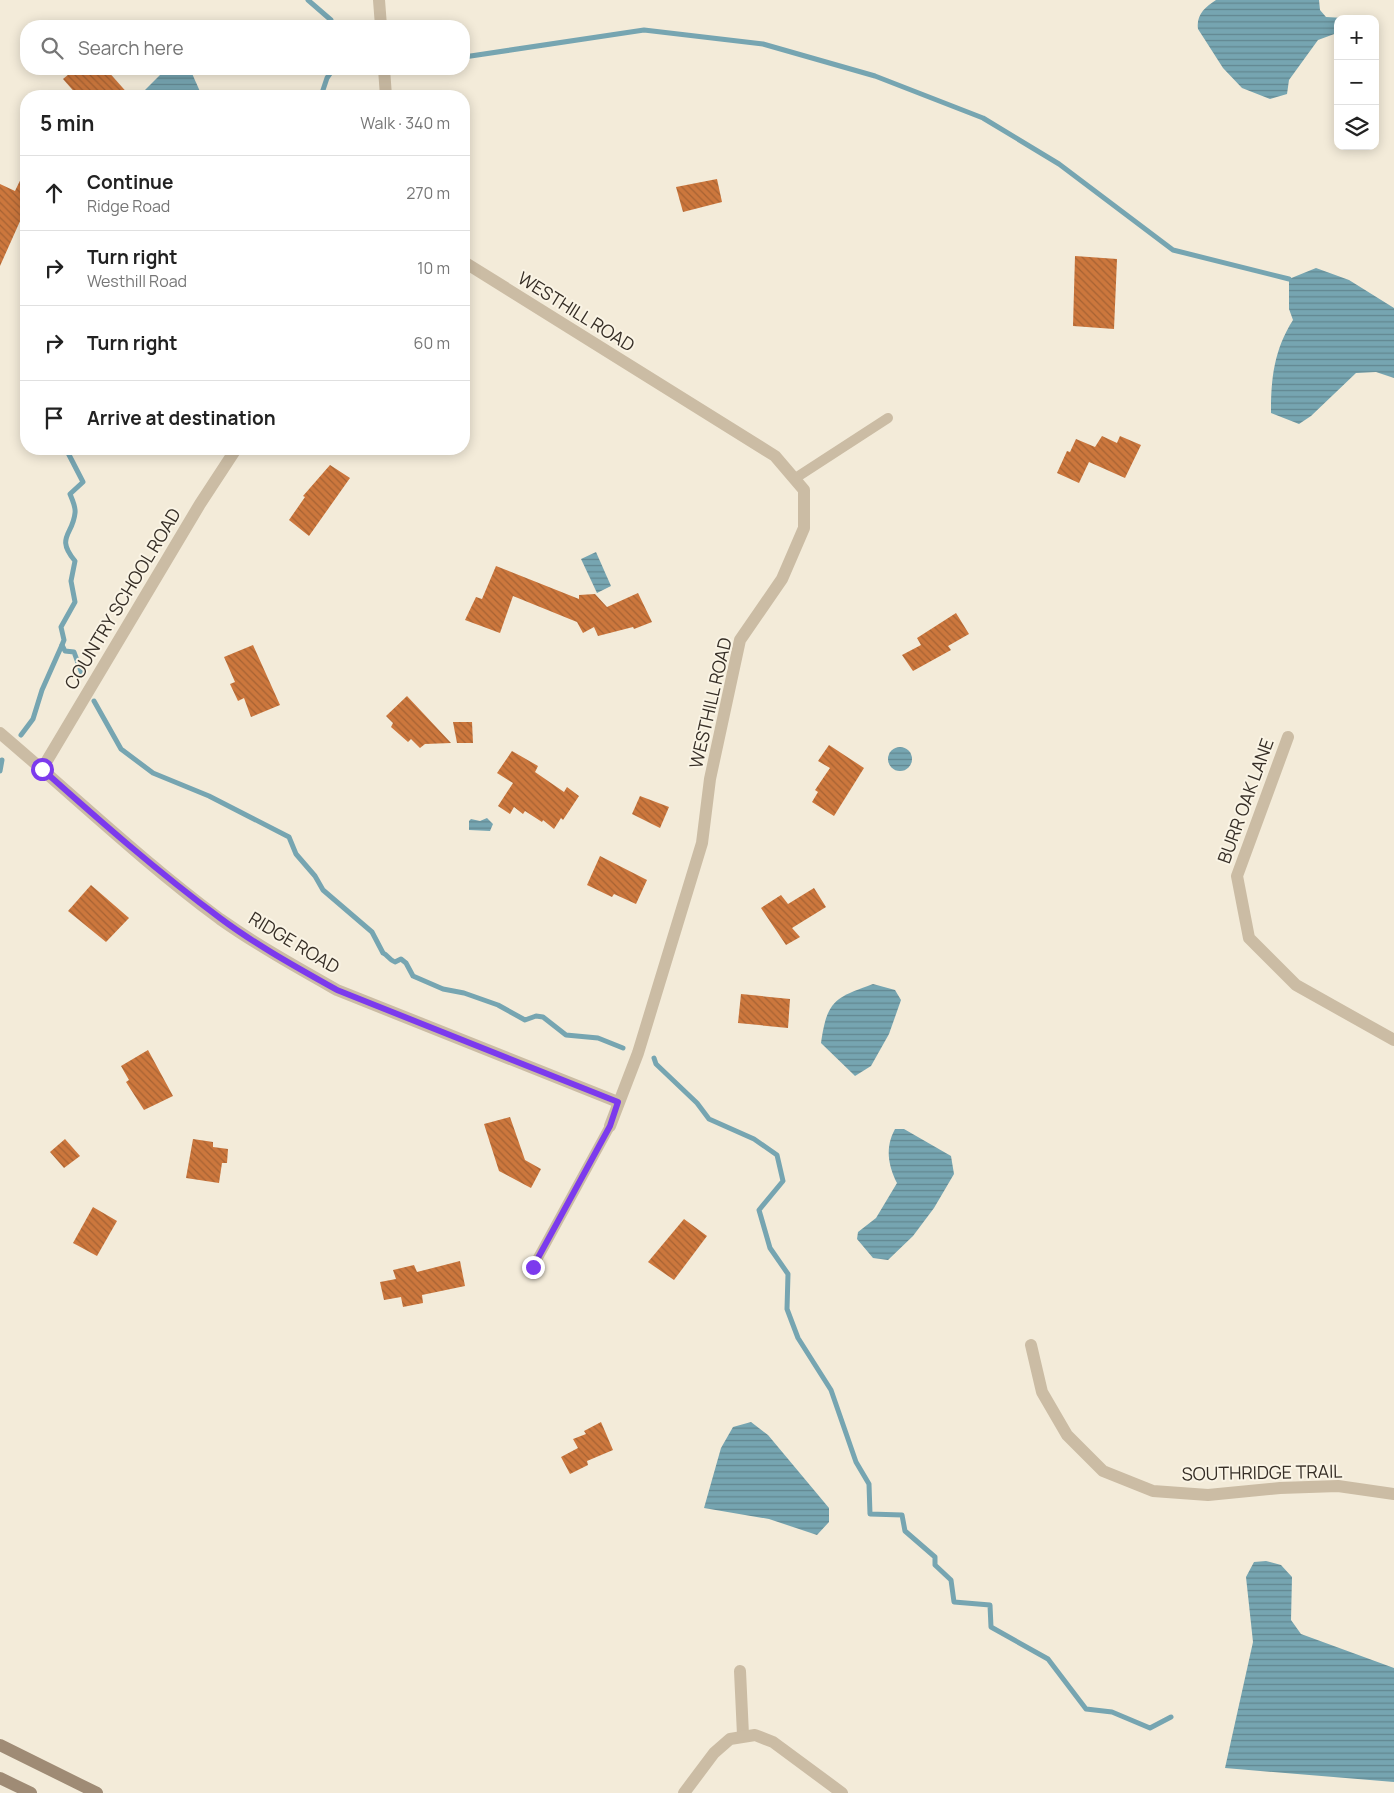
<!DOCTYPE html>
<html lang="en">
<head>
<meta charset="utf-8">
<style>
  body { margin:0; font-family:Manrope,sans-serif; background:#f6f6f6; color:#222 }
  .controls { position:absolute; right:15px; top:15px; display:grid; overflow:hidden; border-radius:10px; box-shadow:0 2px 12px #0003 }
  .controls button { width:45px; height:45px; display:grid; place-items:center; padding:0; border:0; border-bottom:1px solid #e0e0e0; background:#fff; color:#222; font:25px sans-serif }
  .stop { position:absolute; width:15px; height:15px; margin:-11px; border:4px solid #7c3aed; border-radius:50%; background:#fff }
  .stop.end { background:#7c3aed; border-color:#fff; box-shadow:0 1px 5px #0008 }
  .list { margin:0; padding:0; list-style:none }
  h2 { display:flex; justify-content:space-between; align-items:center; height:65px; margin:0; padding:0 20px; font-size:21px }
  h2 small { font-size:16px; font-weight:400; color:#767676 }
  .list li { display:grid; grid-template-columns:32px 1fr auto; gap:15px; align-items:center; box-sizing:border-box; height:75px; padding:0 20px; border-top:1px solid #e0e0e0 }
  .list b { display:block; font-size:19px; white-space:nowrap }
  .list p { margin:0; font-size:16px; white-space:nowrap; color:#767676 }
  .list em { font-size:16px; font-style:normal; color:#767676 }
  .icon { flex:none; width:28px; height:28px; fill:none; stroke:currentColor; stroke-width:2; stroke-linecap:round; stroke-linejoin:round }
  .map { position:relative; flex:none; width:1394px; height:1793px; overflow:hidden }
  .search { position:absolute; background:#fff; box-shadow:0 2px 12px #0003; left:20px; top:20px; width:450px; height:55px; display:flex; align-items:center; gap:12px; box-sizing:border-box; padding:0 18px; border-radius:20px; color:#767676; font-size:19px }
  .panel { position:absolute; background:#fff; box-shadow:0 2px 12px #0003; left:20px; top:90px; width:450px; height:365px; border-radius:20px }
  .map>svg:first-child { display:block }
  .water { fill:url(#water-rules) }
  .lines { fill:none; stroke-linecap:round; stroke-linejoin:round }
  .stream { stroke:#76a5b1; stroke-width:5 }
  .building { fill:url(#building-back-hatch) }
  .lane { stroke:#cbbca4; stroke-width:10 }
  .street { stroke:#cbbca4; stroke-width:12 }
  .secondary { stroke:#9f8b75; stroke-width:12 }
  .route { stroke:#7c3aed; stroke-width:6 }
  .labels { text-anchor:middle; stroke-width:4; stroke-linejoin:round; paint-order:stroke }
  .street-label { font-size:18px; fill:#362e26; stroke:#faf4e5 }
</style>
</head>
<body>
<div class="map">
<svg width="1394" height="1793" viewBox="0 0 1394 1793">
  <defs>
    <pattern id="water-rules" width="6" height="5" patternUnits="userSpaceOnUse" patternTransform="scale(1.25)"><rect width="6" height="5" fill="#76a5b1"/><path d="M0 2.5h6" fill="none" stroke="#628790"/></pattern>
    <pattern id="building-back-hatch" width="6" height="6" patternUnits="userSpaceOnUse" patternTransform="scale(1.25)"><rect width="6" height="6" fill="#cc773d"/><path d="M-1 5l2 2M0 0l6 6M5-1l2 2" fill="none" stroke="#a66233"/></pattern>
  </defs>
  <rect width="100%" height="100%" fill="#f3ebd9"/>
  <g class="water">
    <path d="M1216 0H1319L1320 10 1326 17 1344 18 1338 19 1337 33 1318 40 1289 80 1287 94 1270 99 1242 88 1223 68 1198 29C1196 15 1205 7 1216 0Z"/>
    <path d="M166 69H190L202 96H143L142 93Z"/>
    <path d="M1316 268 1349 280 1394 308V378L1376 372 1356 373 1311 416 1299 424 1271 413C1271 378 1274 350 1293 320L1289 309V279Z"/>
    <path d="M596 552 611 586 597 593 581 559Z"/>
    <circle cx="900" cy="759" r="12"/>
    <path d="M487 818 493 824 490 831 469 830V821L471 819 480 821Z"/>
    <path d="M873 984 895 990 901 1000 889 1034 871 1066 855 1076 821 1043C827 1001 834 998 873 984Z"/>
    <path d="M895 1129H904L951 1156 954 1174 934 1208 913 1236 888 1260 873 1258 857 1239 858 1232 876 1218 897 1183C888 1165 885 1147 895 1129Z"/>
    <path d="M751 1422 768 1435 829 1508V1522L817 1535 769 1519 704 1508 721 1448 733 1427Z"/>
    <path d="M1266 1561 1281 1565 1292 1577 1291 1620 1301 1634 1394 1668V1782L1225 1768 1253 1642 1246 1577 1254 1562Z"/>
  </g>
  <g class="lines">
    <g class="stream">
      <path d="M308 0 331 20 333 26"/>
      <path d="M464 57 644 30 763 44 875 76 983 118 1059 164 1173 250 1289 279"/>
      <path d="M401 72 415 69"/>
      <path d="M321 96 327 78 333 69"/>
      <path d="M66 449 83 482 70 494C72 499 76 507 75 513 73 535 55 537 75 561L71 581 75 602 61 627 64 640 62 645 65 651 74 652 82 674"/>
      <path d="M94 701 121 749 153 773 209 796 289 837 296 854 315 876 323 890 372 932 383 953C388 955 389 960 395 962L401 959 406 963 413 976 443 989 464 993 498 1005 525 1020 536 1016 543 1017 566 1035 598 1038 623 1048"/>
      <path d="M21 735 33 719 42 690 62 645"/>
      <path d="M0 771 2 760"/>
      <path d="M654 1058 656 1064 697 1103 709 1119 754 1139 777 1155 783 1181 759 1210 770 1248 788 1274 787 1309 798 1338 831 1390 856 1462 869 1484 870 1514 902 1515 905 1531 935 1557V1565L951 1580 954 1602 990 1605 991 1627 1048 1659 1086 1709 1112 1712 1150 1728 1171 1717"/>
    </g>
  </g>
  <g class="building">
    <path d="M75 69H106L130 96H78L63 79Z"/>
    <path d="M26 168V221L21 219 0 266V184L15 191Z"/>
    <path d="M717 179 722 202 683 212 676 187Z"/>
    <path d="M1075 256 1117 259 1114 329 1073 326Z"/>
    <path d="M1102 436 1117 443 1120 436 1141 445 1125 478 1089 462 1079 483 1057 473 1067 451 1070 452 1076 439 1095 447Z"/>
    <path d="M330 465 350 478 309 536 289 520 305 497 303 496Z"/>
    <path d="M496 566 579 599V595L595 594 607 607 638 593 652 622 634 629 633 627 598 636 594 627 583 633 577 622 513 596 500 633 465 620 476 597 482 599Z"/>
    <path d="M956 613 969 634 948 646 951 650 913 671 902 655 921 645 917 638Z"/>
    <path d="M253 645 280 705 251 717 244 698 238 701 230 684 235 682 224 657Z"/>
    <path d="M407 696 451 743 425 744 420 748 411 739 408 742 391 727 393 723 386 716Z"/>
    <path d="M453 722H472L473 743H457Z"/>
    <path d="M829 745 864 768 834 816 812 802 818 792 815 790 830 768 818 761Z"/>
    <path d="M512 751 538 766 535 772 564 792 567 787 579 796 563 820 561 818 554 829 543 820 542 822 525 811 523 814 514 807 510 814 498 806 513 783 497 773Z"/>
    <path d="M640 796 669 807 660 828 632 814Z"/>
    <path d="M600 856 647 880 636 904 614 894 612 897 587 885Z"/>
    <path d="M91 885 129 918 106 942 68 911Z"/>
    <path d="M814 888 826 907 792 928 800 937 786 945 761 908 781 895 788 904Z"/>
    <path d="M741 994 790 999 788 1028 738 1023Z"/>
    <path d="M148 1050 173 1096 144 1110 126 1082 129 1080 121 1066Z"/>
    <path d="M510 1117 525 1160 541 1169 531 1188 499 1171 484 1124Z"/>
    <path d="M65 1139 80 1156 64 1168 50 1152Z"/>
    <path d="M193 1139 213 1142V1147L228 1149 227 1163H222L219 1183 186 1178Z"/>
    <path d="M93 1207 117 1221 97 1256 73 1243Z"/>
    <path d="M684 1219 707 1236 674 1280 648 1262Z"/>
    <path d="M460 1261 465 1286 422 1295 423 1303 403 1307 401 1297 384 1300 380 1282 396 1279 393 1270 414 1265 417 1272Z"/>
    <path d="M601 1422 613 1450 587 1461 588 1465 570 1474 561 1457 578 1448 573 1439 586 1434 584 1431Z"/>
  </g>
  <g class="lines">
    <g class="lane">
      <path d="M794 479 888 418"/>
      <path d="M533 1267 610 1126"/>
    </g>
    <g class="street">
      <path d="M379 0 381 26"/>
      <path d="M384 69 386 96"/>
      <path d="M464 262 775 456 804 490V528L782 579 740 640 710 779 702 843 638 1053 610 1126"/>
      <path d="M0 733C73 795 143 862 220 919 257 945 298 968 337 990L618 1102"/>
      <path d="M1288 737 1237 876 1249 938 1296 985 1394 1040"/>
      <path d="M42 769 200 504 236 449"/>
      <path d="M1031 1345 1042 1392 1067 1435 1103 1471 1153 1491 1208 1495 1280 1488 1338 1486 1394 1494"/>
      <path d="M740 1671 743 1735"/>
      <path d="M684 1793 714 1753 730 1739 755 1735 773 1742 842 1793"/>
    </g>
    <g class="secondary">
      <path d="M0 1745 97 1793"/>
      <path d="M0 1778 31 1793"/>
    </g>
  </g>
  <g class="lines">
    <path class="route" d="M42 769C100 821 158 872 220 918 256 945 298 968 337 990L618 1102 610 1126 533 1267"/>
  </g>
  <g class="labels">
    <g class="street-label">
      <text transform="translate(576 312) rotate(32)" y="6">WESTHILL ROAD</text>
      <text transform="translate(123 599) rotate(-59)" y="6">COUNTRY SCHOOL ROAD</text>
      <text transform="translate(711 703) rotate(-77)" y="6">WESTHILL ROAD</text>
      <text transform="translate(1246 801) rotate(-70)" y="6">BURR OAK LANE</text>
      <text transform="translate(294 943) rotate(31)" y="6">RIDGE ROAD</text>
      <text transform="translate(1262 1473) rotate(-1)" y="6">SOUTHRIDGE TRAIL</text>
    </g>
  </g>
</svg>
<div class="controls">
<button>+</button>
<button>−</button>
<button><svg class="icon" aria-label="layers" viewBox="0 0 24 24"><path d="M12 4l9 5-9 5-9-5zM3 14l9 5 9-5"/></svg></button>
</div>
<div class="stop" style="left:42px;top:769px"></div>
<div class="stop end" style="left:533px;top:1267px"></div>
<div class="search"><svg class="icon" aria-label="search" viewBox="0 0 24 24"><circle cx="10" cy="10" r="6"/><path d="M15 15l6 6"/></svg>Search here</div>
<section class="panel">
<h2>5 min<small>Walk · 340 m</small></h2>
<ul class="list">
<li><svg class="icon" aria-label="ahead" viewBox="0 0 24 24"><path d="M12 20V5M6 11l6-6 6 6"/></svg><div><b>Continue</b><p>Ridge Road</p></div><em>270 m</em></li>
<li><svg class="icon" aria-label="right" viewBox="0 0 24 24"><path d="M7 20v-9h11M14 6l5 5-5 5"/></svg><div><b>Turn right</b><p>Westhill Road</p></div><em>10 m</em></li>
<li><svg class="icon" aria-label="right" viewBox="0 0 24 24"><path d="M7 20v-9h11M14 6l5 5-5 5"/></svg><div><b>Turn right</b></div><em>60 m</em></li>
<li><svg class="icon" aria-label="arrive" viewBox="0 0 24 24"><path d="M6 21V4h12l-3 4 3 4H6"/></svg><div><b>Arrive at destination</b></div></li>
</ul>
</section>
</div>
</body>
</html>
